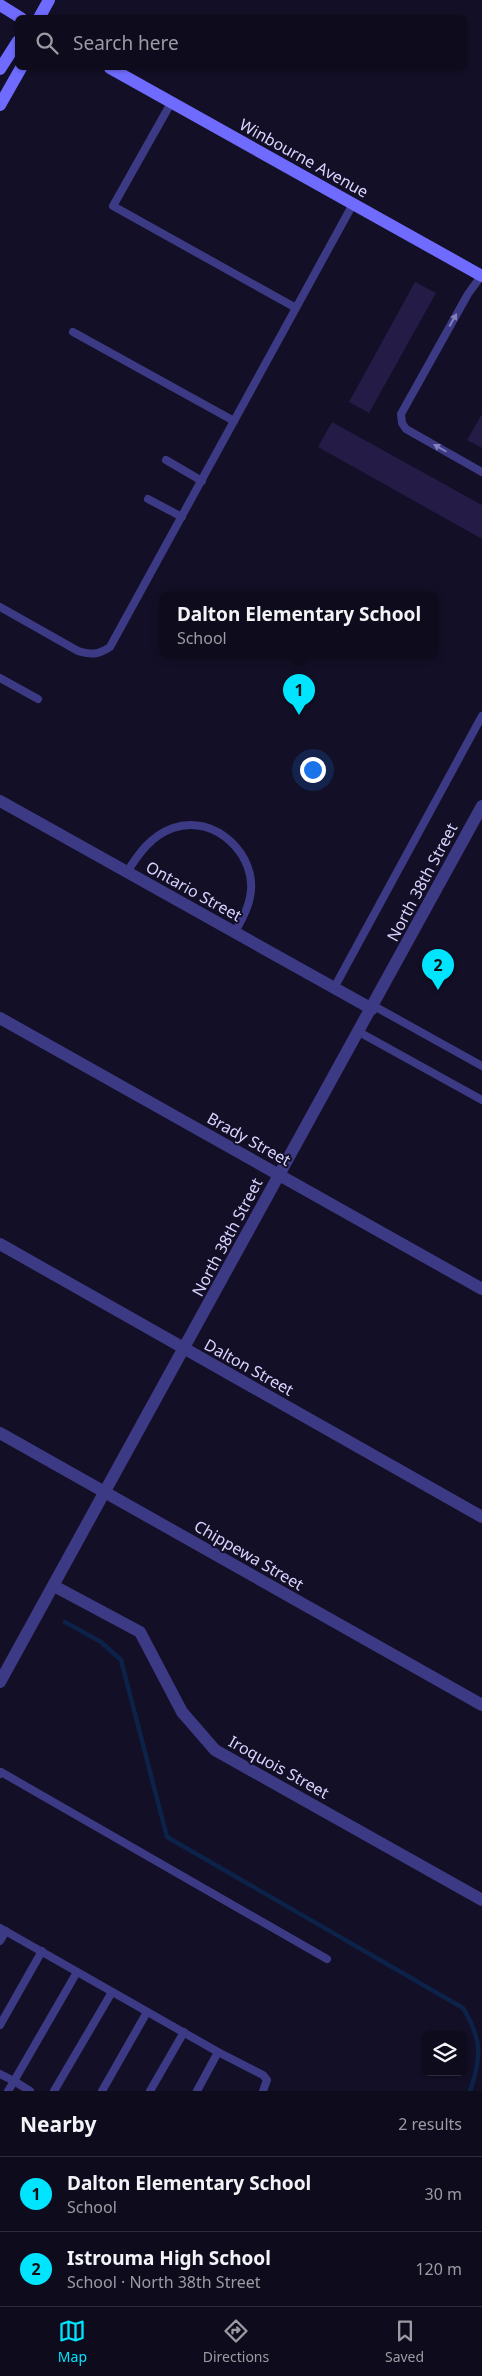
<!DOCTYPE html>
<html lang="en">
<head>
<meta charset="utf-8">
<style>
  body { margin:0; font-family:"Noto Sans",sans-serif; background:#1c1929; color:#f1f3f6 }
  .controls { position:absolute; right:15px; bottom:15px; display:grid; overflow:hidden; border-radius:8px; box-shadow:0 1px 4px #0004 }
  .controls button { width:45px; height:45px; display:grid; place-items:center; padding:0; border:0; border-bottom:1px solid #2e2b3b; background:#0e0b1c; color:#f1f3f6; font:25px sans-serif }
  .you { position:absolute; left:312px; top:769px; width:18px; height:18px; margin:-12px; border:4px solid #fff; border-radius:50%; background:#1a73e8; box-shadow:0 0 0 8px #1a73e833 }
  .badge { display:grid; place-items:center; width:32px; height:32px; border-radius:50%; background:#00e5ff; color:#111; font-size:16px; font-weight:700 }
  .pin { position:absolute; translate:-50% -41px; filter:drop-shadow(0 1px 2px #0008) }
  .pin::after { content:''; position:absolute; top:26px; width:18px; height:15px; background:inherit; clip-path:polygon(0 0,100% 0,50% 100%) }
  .popup { position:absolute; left:160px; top:592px; width:278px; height:65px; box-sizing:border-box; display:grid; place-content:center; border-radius:8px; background:#0e0b1c; filter:drop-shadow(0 1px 4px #0005); font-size:16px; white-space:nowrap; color:#9b9ba3 }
  .popup b { font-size:19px; color:#f1f3f6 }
  .popup::after { content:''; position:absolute; left:50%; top:100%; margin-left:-10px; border:10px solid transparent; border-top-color:#0e0b1c }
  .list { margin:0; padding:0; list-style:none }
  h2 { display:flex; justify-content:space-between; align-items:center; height:65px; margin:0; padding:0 20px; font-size:21px }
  h2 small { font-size:16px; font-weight:400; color:#9b9ba3 }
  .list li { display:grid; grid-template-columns:32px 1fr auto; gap:15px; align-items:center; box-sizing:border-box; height:75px; padding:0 20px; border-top:1px solid #2e2b3b }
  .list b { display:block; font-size:19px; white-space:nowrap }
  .list p { margin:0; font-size:16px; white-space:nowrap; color:#9b9ba3 }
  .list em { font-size:16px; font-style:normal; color:#9b9ba3 }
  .icon { flex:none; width:28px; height:28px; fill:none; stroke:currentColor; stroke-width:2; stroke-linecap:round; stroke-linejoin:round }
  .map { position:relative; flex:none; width:482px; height:2091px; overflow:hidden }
  .search { position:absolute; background:#0e0b1c; box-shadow:0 1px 4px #0004; left:15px; right:15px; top:15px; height:55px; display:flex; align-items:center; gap:12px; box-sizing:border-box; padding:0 18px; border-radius:8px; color:#9b9ba3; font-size:19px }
  .sheet { height:215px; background:#0e0b1c }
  nav { display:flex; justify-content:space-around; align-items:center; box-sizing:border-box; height:70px; border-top:1px solid #2e2b3b; background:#0e0b1c; font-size:14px; color:#9b9ba3 }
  nav a { display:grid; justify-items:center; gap:2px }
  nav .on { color:#00e5ff }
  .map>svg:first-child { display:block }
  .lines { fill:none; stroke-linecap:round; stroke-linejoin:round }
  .stream { stroke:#0c2248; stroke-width:4.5 }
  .building { fill:#241b47 }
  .lane { stroke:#3d3a85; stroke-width:8 }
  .street { stroke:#3d3a85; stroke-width:12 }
  .secondary { stroke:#6f6bff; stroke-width:12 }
  .oneway { fill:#837fbc }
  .labels { text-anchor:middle; stroke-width:4; stroke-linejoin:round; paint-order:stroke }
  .street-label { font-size:16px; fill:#d9d4ff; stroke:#130f26 }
</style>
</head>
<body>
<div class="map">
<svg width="482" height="2091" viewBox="0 0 482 2091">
  <rect width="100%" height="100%" fill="#130f26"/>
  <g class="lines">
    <path class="stream" d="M65 1622 101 1642 121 1660 167 1837 463 2008C482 2039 482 2057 470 2091"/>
  </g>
  <g class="building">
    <path d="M415 282 436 293 369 413 349 402Z"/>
    <path d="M482 414V448L467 440Z"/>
    <path d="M332 422 482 505V539L318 447Z"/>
  </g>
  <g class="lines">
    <g class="lane">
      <path d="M171 103 113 206 296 308"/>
      <path d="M481 276 468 294 401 414 402 423 406 429 482 472"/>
      <path d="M73 332 234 421"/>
      <path d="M166 460 202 481"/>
      <path d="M148 499 182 517"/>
      <path d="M0 607 78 651C91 655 98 655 110 647L353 204"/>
      <path d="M0 678 38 699"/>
      <path d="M127 872C139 853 151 836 173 828 215 813 259 856 250 897 248 910 241 921 235 932"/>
      <path d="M334 988 482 716"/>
      <path d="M374 1006 482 1066"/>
      <path d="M359 1032 482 1100"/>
      <path d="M0 1774 1 1772 327 1959"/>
      <path d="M0 1928 218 2052 263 2075 267 2080 263 2091"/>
      <path d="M0 1941 6 1931"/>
      <path d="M0 2025 42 1951"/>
      <path d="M0 2074 14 2081 77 1972"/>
      <path d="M8 2091 14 2081 30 2091"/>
      <path d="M54 2091 112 1992"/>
      <path d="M102 2091 147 2012"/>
      <path d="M150 2091 184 2032"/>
      <path d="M197 2091 218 2052"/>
    </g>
    <g class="street">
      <path d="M0 801 372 1009"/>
      <path d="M0 1018 482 1289"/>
      <path d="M0 1244 482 1517"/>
      <path d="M0 1433 482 1705"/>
      <path d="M54 1586 140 1632 182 1712 215 1750 482 1900"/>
      <path d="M0 1682 482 806"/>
    </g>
    <g class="secondary">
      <path d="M0 5 21 18"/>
      <path d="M39 18 49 0"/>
      <path d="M110 68 482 276"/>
      <path d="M0 69 18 41"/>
      <path d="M0 105 21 68"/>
    </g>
  </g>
  <defs><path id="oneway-solid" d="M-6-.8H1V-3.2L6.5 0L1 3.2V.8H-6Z" transform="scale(1.25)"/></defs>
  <g class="oneway">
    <use href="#oneway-solid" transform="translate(453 320) rotate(-61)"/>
    <use href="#oneway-solid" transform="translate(440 448) rotate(-150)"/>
  </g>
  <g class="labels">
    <g class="street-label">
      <text transform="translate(304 158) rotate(29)" y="6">Winbourne Avenue</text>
      <text transform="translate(422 882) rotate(-62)" y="6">North 38th Street</text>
      <text transform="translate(194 891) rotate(29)" y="6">Ontario Street</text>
      <text transform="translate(249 1139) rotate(29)" y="6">Brady Street</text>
      <text transform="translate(227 1237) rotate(-62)" y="6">North 38th Street</text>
      <text transform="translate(249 1367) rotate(29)" y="6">Dalton Street</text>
      <text transform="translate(249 1555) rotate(30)" y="6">Chippewa Street</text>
      <text transform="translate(279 1767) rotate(29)" y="6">Iroquois Street</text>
    </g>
  </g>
</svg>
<div class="controls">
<button><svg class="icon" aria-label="layers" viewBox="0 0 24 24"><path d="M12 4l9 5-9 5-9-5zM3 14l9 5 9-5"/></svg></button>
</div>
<div class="you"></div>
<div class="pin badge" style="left:299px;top:715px">1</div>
<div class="popup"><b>Dalton Elementary School</b>School</div>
<div class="pin badge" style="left:438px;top:990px">2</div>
<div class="search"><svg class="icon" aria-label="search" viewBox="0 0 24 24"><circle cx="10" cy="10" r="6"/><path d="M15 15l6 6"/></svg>Search here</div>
</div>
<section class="sheet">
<h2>Nearby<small>2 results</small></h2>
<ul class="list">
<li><span class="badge">1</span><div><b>Dalton Elementary School</b><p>School</p></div><em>30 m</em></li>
<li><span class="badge">2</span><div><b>Istrouma High School</b><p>School · North 38th Street</p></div><em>120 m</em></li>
</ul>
</section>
<nav>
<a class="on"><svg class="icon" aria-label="map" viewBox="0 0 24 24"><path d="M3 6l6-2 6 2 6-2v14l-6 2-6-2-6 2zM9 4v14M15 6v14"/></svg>Map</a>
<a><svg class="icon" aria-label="directions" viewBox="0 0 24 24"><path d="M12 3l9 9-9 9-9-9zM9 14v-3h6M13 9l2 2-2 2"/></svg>Directions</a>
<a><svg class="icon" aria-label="saved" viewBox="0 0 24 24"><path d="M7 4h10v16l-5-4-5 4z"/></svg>Saved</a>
</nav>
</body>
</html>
